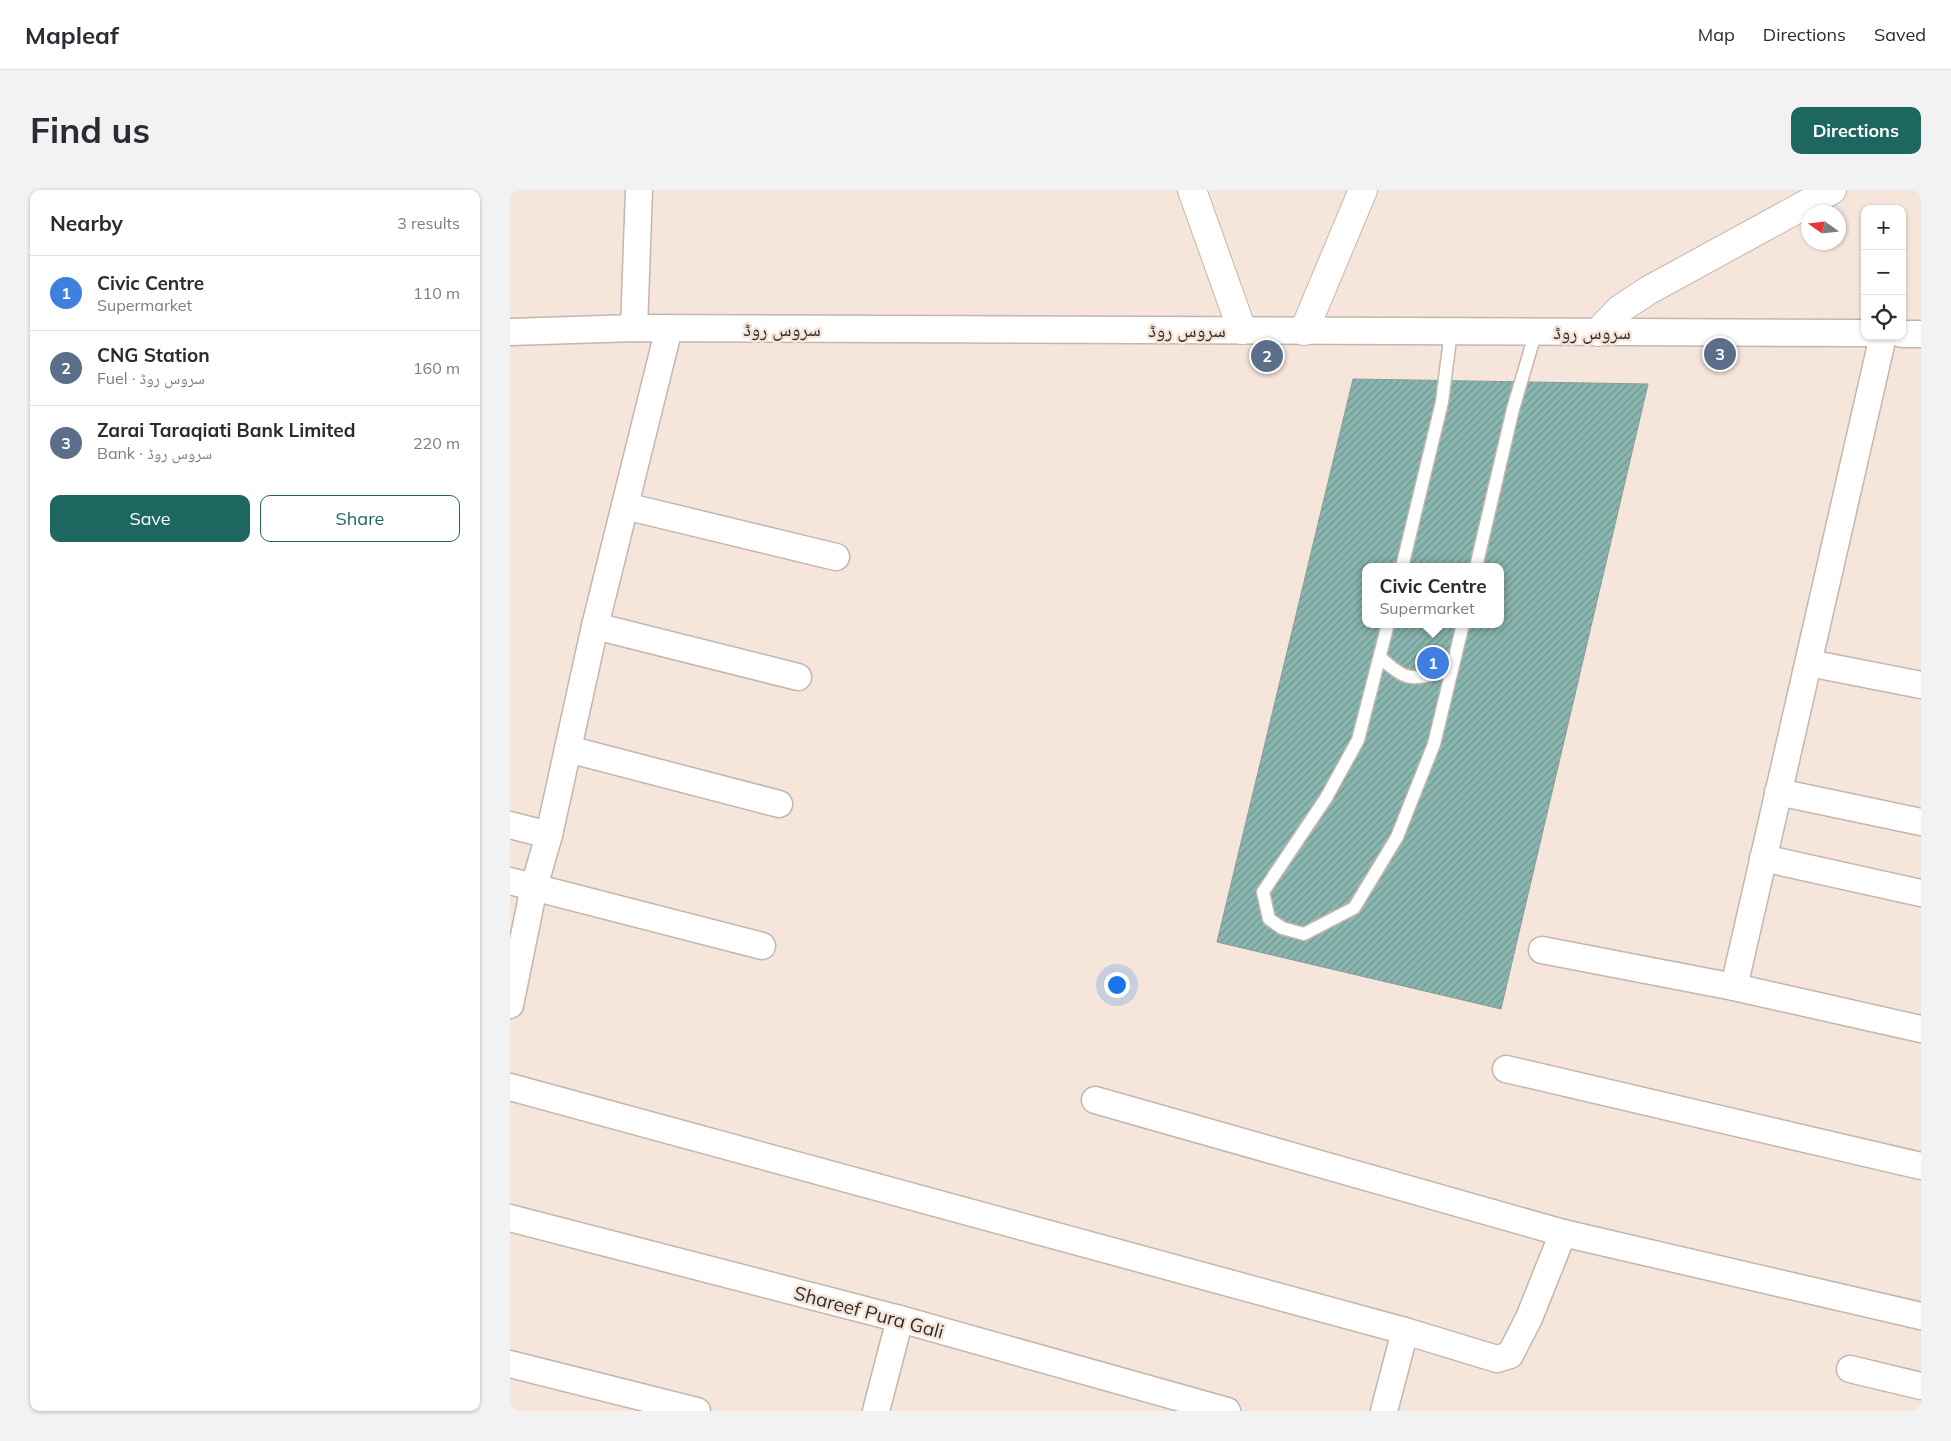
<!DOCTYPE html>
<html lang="en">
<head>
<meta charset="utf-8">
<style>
  body { margin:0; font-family:Mulish,"Noto Naskh Arabic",sans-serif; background:#f2f2f3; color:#2b2b33 }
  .controls { position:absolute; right:15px; top:15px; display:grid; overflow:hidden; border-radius:10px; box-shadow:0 1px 4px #0004 }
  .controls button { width:45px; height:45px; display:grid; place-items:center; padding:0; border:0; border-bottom:1px solid #e1e1e2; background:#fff; color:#2b2b33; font:25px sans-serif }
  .compass { position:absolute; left:1291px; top:15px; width:45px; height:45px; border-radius:50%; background:#fff; box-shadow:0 1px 4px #0004; rotate:284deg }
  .you { position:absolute; left:606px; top:794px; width:18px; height:18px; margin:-12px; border:4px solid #fff; border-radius:50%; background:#1a73e8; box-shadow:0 0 0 8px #1a73e833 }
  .badge { display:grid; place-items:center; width:32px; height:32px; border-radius:50%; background:#1d6760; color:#fff; font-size:16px; font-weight:700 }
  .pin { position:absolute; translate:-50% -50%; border:2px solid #fff; box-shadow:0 1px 5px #0006 }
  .popup { position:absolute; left:852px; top:373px; width:142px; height:65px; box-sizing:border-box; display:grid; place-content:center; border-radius:10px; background:#fff; filter:drop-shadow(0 1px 4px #0005); font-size:16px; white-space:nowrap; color:#7c7c81 }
  .popup b { font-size:19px; color:#2b2b33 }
  .popup::after { content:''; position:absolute; left:50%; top:100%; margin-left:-10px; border:10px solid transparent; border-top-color:#fff }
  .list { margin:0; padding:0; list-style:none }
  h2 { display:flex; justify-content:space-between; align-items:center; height:65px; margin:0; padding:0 20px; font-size:21px }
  h2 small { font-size:16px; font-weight:400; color:#7c7c81 }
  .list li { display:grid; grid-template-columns:32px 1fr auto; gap:15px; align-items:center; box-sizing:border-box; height:75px; padding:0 20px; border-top:1px solid #e1e1e2 }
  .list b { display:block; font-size:19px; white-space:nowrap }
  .list p { margin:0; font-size:16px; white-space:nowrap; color:#7c7c81 }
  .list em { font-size:16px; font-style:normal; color:#7c7c81 }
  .actions { display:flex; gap:10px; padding:15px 20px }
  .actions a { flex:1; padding:11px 0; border:1px solid #1d6760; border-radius:10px; text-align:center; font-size:18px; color:#1d6760 }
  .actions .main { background:#1d6760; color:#fff }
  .icon { flex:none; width:28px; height:28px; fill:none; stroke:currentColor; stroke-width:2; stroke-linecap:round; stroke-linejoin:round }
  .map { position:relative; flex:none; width:1411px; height:1221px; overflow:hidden; border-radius:10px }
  header { display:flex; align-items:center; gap:30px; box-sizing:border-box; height:70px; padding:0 25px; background:#fff; border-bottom:1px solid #e1e1e2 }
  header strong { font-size:24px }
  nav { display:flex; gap:28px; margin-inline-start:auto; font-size:18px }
  .intro { display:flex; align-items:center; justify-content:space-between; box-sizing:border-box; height:120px; padding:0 30px }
  h1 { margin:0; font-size:35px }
  .button { padding:12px 22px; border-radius:10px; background:#1d6760; color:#fff; font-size:18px; font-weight:700 }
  main { display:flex; gap:30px; padding:0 30px }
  aside { flex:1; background:#fff; border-radius:10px; box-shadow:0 1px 4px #0004 }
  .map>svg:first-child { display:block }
  .building { fill:url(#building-hatch); stroke:#889b98; fill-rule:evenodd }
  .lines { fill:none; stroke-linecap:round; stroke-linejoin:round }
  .service-casing { stroke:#c4b6ac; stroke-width:15 }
  .minor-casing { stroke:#c4b6ac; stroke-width:29 }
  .trunk-casing { stroke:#c4b6ac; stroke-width:30 }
  .service { stroke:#fff; stroke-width:12 }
  .minor { stroke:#fff; stroke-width:26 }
  .trunk { stroke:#fff; stroke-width:28 }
  .labels { text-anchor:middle; stroke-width:5; stroke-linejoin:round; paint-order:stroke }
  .street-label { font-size:19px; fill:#332d29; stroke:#f5e5db }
</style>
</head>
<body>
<header>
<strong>Mapleaf</strong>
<nav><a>Map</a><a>Directions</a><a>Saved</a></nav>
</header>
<div class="intro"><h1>Find us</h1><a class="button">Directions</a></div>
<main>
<aside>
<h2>Nearby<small>3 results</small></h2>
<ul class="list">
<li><span class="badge" style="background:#3f7fe0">1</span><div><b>Civic Centre</b><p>Supermarket</p></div><em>110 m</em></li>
<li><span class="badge" style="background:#5c6f8a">2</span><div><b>CNG Station</b><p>Fuel · سروس روڈ</p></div><em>160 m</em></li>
<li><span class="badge" style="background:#5c6f8a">3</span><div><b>Zarai Taraqiati Bank Limited</b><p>Bank · سروس روڈ</p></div><em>220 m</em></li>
</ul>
<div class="actions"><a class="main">Save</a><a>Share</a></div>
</aside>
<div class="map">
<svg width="1411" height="1221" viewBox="0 0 1411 1221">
  <defs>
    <pattern id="building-hatch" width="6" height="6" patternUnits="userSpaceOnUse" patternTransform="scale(1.25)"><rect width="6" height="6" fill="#8ab6b0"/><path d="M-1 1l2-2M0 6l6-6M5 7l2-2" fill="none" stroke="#71948f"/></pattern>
  </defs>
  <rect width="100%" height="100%" fill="#f5e5db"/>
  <path class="building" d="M843 189 1138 194 991 819 707 752ZM856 377H990V434H856Z"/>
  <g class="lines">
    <defs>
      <g id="service">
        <path d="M892 377 932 212 941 141"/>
        <path d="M966 377 1003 219 1026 141"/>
        <path d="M878 434 848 550 816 608 753 702 759 729 772 738 794 744 844 718 887 647 924 554 953 434"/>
        <path d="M870 467C900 496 905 488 942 479"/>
      </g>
      <g id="minor">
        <path d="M124 138 129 0"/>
        <path d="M0 142 124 138 1355 143"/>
        <path d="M1392 144H1411"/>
        <path d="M115 316 326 367"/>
        <path d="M85 436 288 487"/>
        <path d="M1299 473 1411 495"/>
        <path d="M58 559 269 614"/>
        <path d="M1268 602 1411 632"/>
        <path d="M0 635 39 645"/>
        <path d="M1253 668 1411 703"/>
        <path d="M0 691 252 756"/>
        <path d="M1032 760 1224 797 1411 839"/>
        <path d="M1224 797 1373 146"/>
        <path d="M0 815 24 697 39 645 85 436 159 138"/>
        <path d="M996 879 1411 976"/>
        <path d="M0 897 895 1141 987 1169 1000 1165 1019 1128 1053 1043"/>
        <path d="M585 910 1053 1043 1411 1126"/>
        <path d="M0 1028 390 1129 717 1221"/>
        <path d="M0 1174 187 1221"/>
        <path d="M1340 1179 1411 1196"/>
        <path d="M366 1221 390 1129"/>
        <path d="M874 1221 895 1141"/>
      </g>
      <g id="trunk">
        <path d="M682 0 732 140"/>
        <path d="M794 141 853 0"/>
        <path d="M1088 142 1110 119 1139 100 1322 0"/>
      </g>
    </defs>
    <use href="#service" class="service-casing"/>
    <use href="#minor" class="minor-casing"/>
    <use href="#trunk" class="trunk-casing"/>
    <use href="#service" class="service"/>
    <use href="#minor" class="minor"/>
    <use href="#trunk" class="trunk"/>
  </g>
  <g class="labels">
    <g class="street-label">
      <text x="272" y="146">سروس روڈ</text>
      <text x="677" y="147">سروس روڈ</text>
      <text x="1082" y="149">سروس روڈ</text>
      <text transform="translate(359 1122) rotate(15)" y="7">Shareef Pura Gali</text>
    </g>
  </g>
</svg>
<div class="controls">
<button>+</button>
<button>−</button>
<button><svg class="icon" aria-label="locate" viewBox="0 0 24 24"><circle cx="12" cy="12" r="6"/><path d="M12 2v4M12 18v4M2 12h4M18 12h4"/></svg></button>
</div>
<svg class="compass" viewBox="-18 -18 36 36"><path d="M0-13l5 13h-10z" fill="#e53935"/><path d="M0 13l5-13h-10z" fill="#7c7c81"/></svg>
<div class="you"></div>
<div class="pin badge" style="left:923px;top:473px;background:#3f7fe0">1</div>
<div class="popup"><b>Civic Centre</b>Supermarket</div>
<div class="pin badge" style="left:757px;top:166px;background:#5c6f8a">2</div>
<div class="pin badge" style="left:1210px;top:164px;background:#5c6f8a">3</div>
</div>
</main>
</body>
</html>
